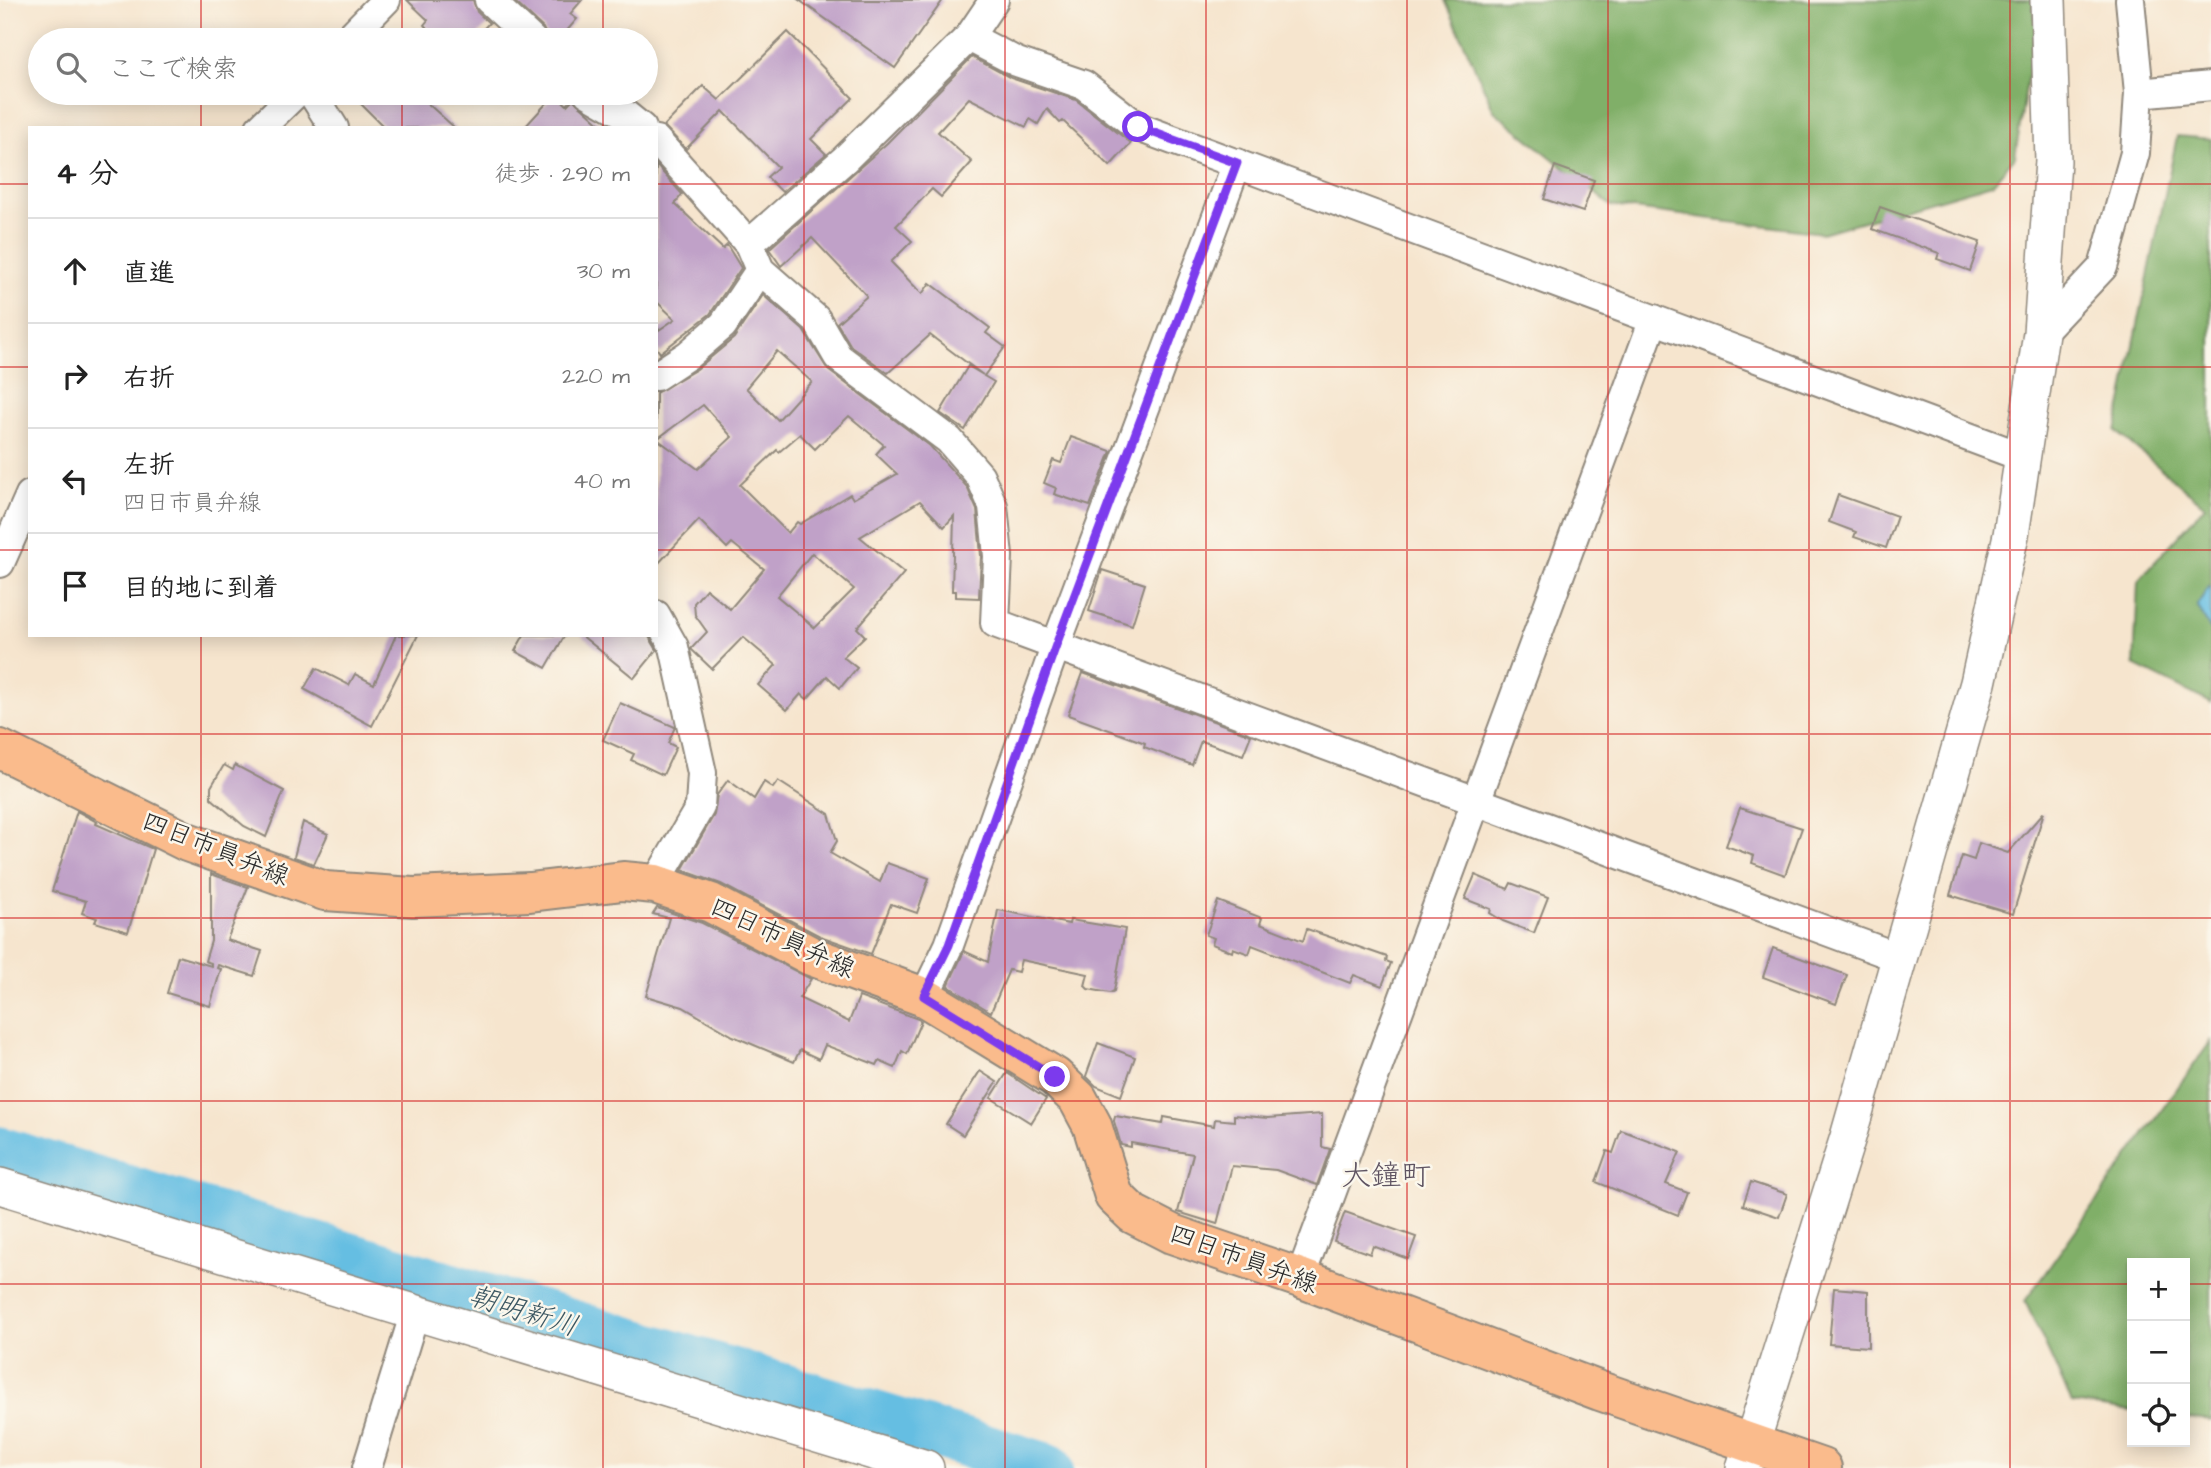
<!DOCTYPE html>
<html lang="ja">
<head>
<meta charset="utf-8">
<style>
  body { margin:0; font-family:"Architects Daughter","Klee One",sans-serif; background:#f6f6f6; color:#222 }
  .controls { position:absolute; right:21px; bottom:21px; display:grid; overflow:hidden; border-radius:0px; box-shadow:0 4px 18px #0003 }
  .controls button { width:63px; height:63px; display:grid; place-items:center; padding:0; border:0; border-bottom:2px solid #e0e0e0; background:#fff; color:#222; font:35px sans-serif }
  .stop { position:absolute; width:21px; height:21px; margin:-16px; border:5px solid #7c3aed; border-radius:50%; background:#fff }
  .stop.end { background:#7c3aed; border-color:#fff; box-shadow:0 2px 7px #0008 }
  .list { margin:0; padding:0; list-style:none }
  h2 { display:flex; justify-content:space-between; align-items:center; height:91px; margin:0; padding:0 28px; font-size:30px }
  h2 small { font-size:23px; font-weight:400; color:#767676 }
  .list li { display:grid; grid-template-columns:46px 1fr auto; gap:21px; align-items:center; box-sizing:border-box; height:105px; padding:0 28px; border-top:2px solid #e0e0e0 }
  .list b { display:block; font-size:26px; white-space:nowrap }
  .list p { margin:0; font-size:23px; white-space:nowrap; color:#767676 }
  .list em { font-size:23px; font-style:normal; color:#767676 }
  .icon { flex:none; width:38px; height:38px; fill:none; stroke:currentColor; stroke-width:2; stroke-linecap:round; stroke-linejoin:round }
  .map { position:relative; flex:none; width:2211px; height:1468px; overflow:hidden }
  .search { position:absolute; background:#fff; box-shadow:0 4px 18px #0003; left:28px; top:28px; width:630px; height:77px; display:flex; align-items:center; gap:18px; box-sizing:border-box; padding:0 24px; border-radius:38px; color:#767676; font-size:26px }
  .panel { position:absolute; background:#fff; box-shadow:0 4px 18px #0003; left:28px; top:126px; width:630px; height:511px; border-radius:0px }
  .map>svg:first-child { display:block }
  .forest { fill:#80af68; stroke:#566d4a; stroke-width:2 }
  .water { fill:#65bee2; stroke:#487486; stroke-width:2 }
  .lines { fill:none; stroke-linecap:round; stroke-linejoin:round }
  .river { stroke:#65bee2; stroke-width:49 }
  .building { fill:#c0a1c8; fill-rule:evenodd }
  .minor-casing { stroke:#90887c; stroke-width:32 }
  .tertiary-casing { stroke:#90887c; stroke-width:38 }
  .primary-casing { stroke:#90887c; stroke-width:42 }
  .minor { stroke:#fff; stroke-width:28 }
  .tertiary { stroke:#fff; stroke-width:35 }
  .primary { stroke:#fabb8c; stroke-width:38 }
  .route { stroke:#7c3aed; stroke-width:9 }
  .grid { fill:none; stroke:#d62828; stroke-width:2; stroke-opacity:0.55 }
  .labels { text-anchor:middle; stroke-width:5; stroke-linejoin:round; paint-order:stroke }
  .street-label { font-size:26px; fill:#2b2b2b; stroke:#fbf7ec }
  .water-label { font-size:28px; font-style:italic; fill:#3c5762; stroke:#fbf7ec }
  .quarter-label { font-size:30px; fill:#5f5462; stroke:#fbf7ec }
</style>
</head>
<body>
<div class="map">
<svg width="2211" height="1468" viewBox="0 0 2211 1468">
  <rect width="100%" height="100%" fill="#fbf7ec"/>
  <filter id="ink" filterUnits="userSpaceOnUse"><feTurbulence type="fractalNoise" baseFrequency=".0143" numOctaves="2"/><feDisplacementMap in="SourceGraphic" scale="14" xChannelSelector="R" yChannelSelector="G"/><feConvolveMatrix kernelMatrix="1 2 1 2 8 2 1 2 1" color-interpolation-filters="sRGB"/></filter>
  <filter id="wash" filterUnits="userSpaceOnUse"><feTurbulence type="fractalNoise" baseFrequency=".00686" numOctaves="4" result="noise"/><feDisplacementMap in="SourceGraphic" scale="28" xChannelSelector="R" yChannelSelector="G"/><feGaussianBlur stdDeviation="1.57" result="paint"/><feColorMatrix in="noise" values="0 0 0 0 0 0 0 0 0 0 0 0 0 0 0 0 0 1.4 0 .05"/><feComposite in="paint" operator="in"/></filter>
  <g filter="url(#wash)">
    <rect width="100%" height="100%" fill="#f6e5ce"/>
    <g class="forest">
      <path d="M1445 0H2032L2036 24 2015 157 1992 184 1822 233 1611 206 1494 111Z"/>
      <path d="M2177 136 2211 139V703L2134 665 2138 581 2205 506 2116 431Z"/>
      <path d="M2211 1041V1421L2185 1418V1263H2132V1411L2072 1403 2025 1301Z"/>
    </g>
    <path class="water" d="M2209 587 2211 588V631L2197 605Z"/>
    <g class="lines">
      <path class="river" d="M0 1151 1049 1468"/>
    </g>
    <g id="blocks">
      <g class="building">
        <path d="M407 0H473L477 12 489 23 473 40 468 35 464 40H440L424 25 428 20Z"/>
        <path d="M513 0H582L570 14 577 19 559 40H548L543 28Z"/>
        <path d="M799 0H943L895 68Z"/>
        <path d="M788 32 853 98 811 139 826 154 782 192 767 177 778 167 723 111 686 149 664 126 703 86 719 100Z"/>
        <path d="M972 57 1011 78 1076 100 1131 143 1110 166 1063 121 1060 123 1047 109 1038 124 1030 119 1026 127 969 98 938 132 972 162 941 197 932 189 896 226 912 241 891 262 922 294 930 283 990 328 986 333 1005 347 984 376 994 382 965 430 940 413 968 366 983 375 930 335 888 373 851 346 837 323 867 296 812 238 781 266 769 249 887 143Z"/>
        <path d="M350 93H416L455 128H385Z"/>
        <path d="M555 94 567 105 573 99 605 128H524Z"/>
        <path d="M656 165 682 194 675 204 723 249 727 245 741 268 710 314 660 353 656 347V332L675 319 656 301Z"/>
        <path d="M1555 166 1594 180 1583 212 1544 199Z"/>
        <path d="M1880 207 1980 242 1970 271 1937 259 1939 253 1872 229Z"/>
        <path d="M763 295 803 330 828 370 930 446 967 487 977 510 981 556 979 598 956 597V591H952L954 516 944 527 920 501 860 537 904 573 857 628 865 636 843 657 857 668 840 688 827 676 807 699 801 694 787 710 758 685 776 665 743 637 712 669 691 649 707 632 695 615 694 603 706 589 730 609 764 569 732 543 727 548 699 520 656 566V393L697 369 734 338ZM777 351 812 382 778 420 746 388ZM703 405 732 437 698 469 657 439ZM849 416 884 445 876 454 897 474 853 499 850 494 800 524 797 522 788 533 740 485 777 450 779 452 800 434 815 449ZM812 553 854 589 815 628 777 596Z"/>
        <path d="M1071 437 1111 451 1090 506 1054 494 1056 488 1044 483 1053 460 1061 463Z"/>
        <path d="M1838 495 1897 516 1886 548 1854 537 1856 532 1829 522Z"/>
        <path d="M1102 570 1145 584 1132 625 1089 611Z"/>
        <path d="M396 635H418L372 726 304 689 316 668 349 685 355 674 374 684Z"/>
        <path d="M524 635H565L546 668 515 651Z"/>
        <path d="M581 635H648L657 650 634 678Z"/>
        <path d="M1083 673 1251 735 1243 755 1201 741 1192 765 1144 747 1145 743 1068 715Z"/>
        <path d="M620 703 675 727 668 743 676 747 663 775 631 760 634 754 603 740Z"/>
        <path d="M224 765 233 770 235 765 284 791 266 837 244 826 211 798V787Z"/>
        <path d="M728 780 754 799 764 782 773 788 778 781 829 814 837 841 830 853 880 882 887 863 929 878 917 913 891 904 871 954 820 936 721 884 682 870 714 815 717 795Z"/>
        <path d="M1740 808 1802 828 1785 875 1752 863 1754 856 1726 846Z"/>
        <path d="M77 811 97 822 96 824 153 849 128 932 95 922 97 918 82 913 86 901 52 891Z"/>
        <path d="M2044 812 2013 914 1950 895 1962 856 1974 860 1979 843 2008 853Z"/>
        <path d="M303 822 328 834 314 864 294 857Z"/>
        <path d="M211 874 248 887 227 940 262 951 254 976 218 965 217 968 221 969 210 1006 167 993 178 956 211 966V963L205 961 211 941Z"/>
        <path d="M1475 875 1508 889 1511 883 1548 897 1534 933 1503 921 1490 913 1491 909 1465 899Z"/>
        <path d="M1218 901 1262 918 1260 924 1303 941 1307 929 1387 957 1386 961 1391 963 1382 986 1354 975 1350 983 1252 945 1249 954 1233 948 1232 952 1212 944 1214 938 1206 935Z"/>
        <path d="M657 908 702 923 811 979 799 998 849 1022 859 997 918 1019 921 1021 907 1054 902 1051 895 1068 879 1061 877 1065 825 1045 819 1059 800 1050 794 1062 733 1036 683 1007 646 996 669 918 653 914Z"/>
        <path d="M998 910 1069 924 1070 920 1125 929 1114 991 1110 993 1088 989 1085 986 1088 974 1021 960 1018 972 1009 970 991 1012 948 986 964 951 988 962Z"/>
        <path d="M1773 948 1847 975 1836 1004 1763 977Z"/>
        <path d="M1098 1043 1135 1057 1121 1096 1096 1086 1086 1076Z"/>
        <path d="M980 1071 997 1082 963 1135 946 1124Z"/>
        <path d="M1007 1073 1046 1099 1031 1123 991 1098Z"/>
        <path d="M1322 1114V1147L1330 1149 1317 1185 1276 1170 1232 1166 1217 1224 1178 1212 1193 1154 1131 1143V1147L1121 1145 1114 1121 1115 1116 1163 1124 1164 1117 1214 1126 1215 1119 1234 1121V1115L1268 1118Z"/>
        <path d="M1621 1130 1680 1152 1666 1184 1687 1192 1678 1215 1596 1182 1607 1151 1613 1153Z"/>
        <path d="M1751 1182 1787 1194 1779 1217 1743 1205Z"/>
        <path d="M1345 1212 1416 1237 1408 1259 1373 1246 1370 1254 1334 1241Z"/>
        <path d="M1834 1288 1868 1291V1347L1829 1344Z"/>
      </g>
    </g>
  </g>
  <g filter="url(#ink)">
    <use href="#blocks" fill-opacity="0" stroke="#90887c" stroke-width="2"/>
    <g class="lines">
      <defs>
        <g id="minor">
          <path d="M489 0 532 40"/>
          <path d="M969 37 1017 62 1084 85 1138 127 2025 458"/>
          <path d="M347 40 386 0"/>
          <path d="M312 93 334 128"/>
          <path d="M588 93 626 115 642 128"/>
          <path d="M2139 93 2211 86"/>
          <path d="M260 128 296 93"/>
          <path d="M656 140 749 244 760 270 816 319 838 357 949 440 980 476 993 506 998 556 995 623 1897 957"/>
          <path d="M749 244 845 159 969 37 994 0"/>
          <path d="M2041 333 2103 267 2135 153 2139 93 2130 0"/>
          <path d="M656 376 688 355 723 325 760 270"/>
          <path d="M0 563 30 495"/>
          <path d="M655 884 700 807 702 773 674 647 656 615"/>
          <path d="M924 997 949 945 1056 645 1237 163"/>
          <path d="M1300 1278 1654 319"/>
          <path d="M367 1468 415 1312"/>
        </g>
        <g id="tertiary">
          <path d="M0 1186 926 1468"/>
          <path d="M1744 1468 1848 1137 1978 683 2011 535 2041 333 2053 161 2048 0"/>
        </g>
        <path id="primary" d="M0 749 187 842 325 891 413 897 530 892 623 881 655 884 711 903 811 956 924 997 1055 1077 1078 1099 1092 1125 1114 1196 1133 1214 1172 1234 1300 1278 1600 1391 1822 1468"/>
      </defs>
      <use href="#minor" class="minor-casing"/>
      <use href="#tertiary" class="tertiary-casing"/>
      <use href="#primary" class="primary-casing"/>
      <use href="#minor" class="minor"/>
      <use href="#tertiary" class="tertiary"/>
      <use href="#primary" class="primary"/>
    </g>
  </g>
  <g class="lines" filter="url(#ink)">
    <path class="route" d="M1055 1077 924 996 949 945 1056 645 1237 163 1138 127"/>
  </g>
  <path class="grid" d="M201 0V40M402 0V40M603 0V40M804 0V1468M1005 0V1468M1206 0V1468M1407 0V1468M1608 0V1468M1809 0V1468M2010 0V1468M201 93V128M402 93V128M603 93V128M0 184H30M656 184H2211M0 367H30M656 367H2211M0 550H30M656 550H2211M201 635V1468M402 635V1468M603 635V1468M0 734H2211M0 918H2211M0 1101H2211M0 1284H2132M2185 1284H2211"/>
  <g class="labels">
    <g class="street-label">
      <text transform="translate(216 848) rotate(22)" y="9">四日市員弁線</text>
      <text transform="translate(783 937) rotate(25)" y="9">四日市員弁線</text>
      <text transform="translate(1244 1258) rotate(20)" y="9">四日市員弁線</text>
    </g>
    <g class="water-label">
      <text transform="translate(524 1310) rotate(17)" y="10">朝明新川</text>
    </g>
    <g class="quarter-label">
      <text x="1386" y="1185">大鐘町</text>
    </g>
  </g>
</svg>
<div class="controls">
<button>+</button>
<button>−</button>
<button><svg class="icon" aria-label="locate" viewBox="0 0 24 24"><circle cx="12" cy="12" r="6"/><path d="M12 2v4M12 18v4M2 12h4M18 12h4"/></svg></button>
</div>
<div class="stop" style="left:1138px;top:127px"></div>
<div class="stop end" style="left:1055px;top:1077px"></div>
<div class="search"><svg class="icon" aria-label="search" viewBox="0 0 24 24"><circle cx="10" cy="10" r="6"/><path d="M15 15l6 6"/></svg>ここで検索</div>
<section class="panel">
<h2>4 分<small>徒歩 · 290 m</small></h2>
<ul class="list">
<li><svg class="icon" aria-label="ahead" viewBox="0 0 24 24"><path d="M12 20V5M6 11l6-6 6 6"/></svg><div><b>直進</b></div><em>30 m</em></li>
<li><svg class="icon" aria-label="right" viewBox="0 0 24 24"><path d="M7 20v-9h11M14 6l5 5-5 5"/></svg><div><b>右折</b></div><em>220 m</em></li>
<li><svg class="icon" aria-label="left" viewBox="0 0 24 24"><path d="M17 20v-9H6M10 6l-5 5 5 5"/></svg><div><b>左折</b><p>四日市員弁線</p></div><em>40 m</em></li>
<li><svg class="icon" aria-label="arrive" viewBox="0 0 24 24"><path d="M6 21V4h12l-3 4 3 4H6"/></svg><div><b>目的地に到着</b></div></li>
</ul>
</section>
</div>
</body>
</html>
